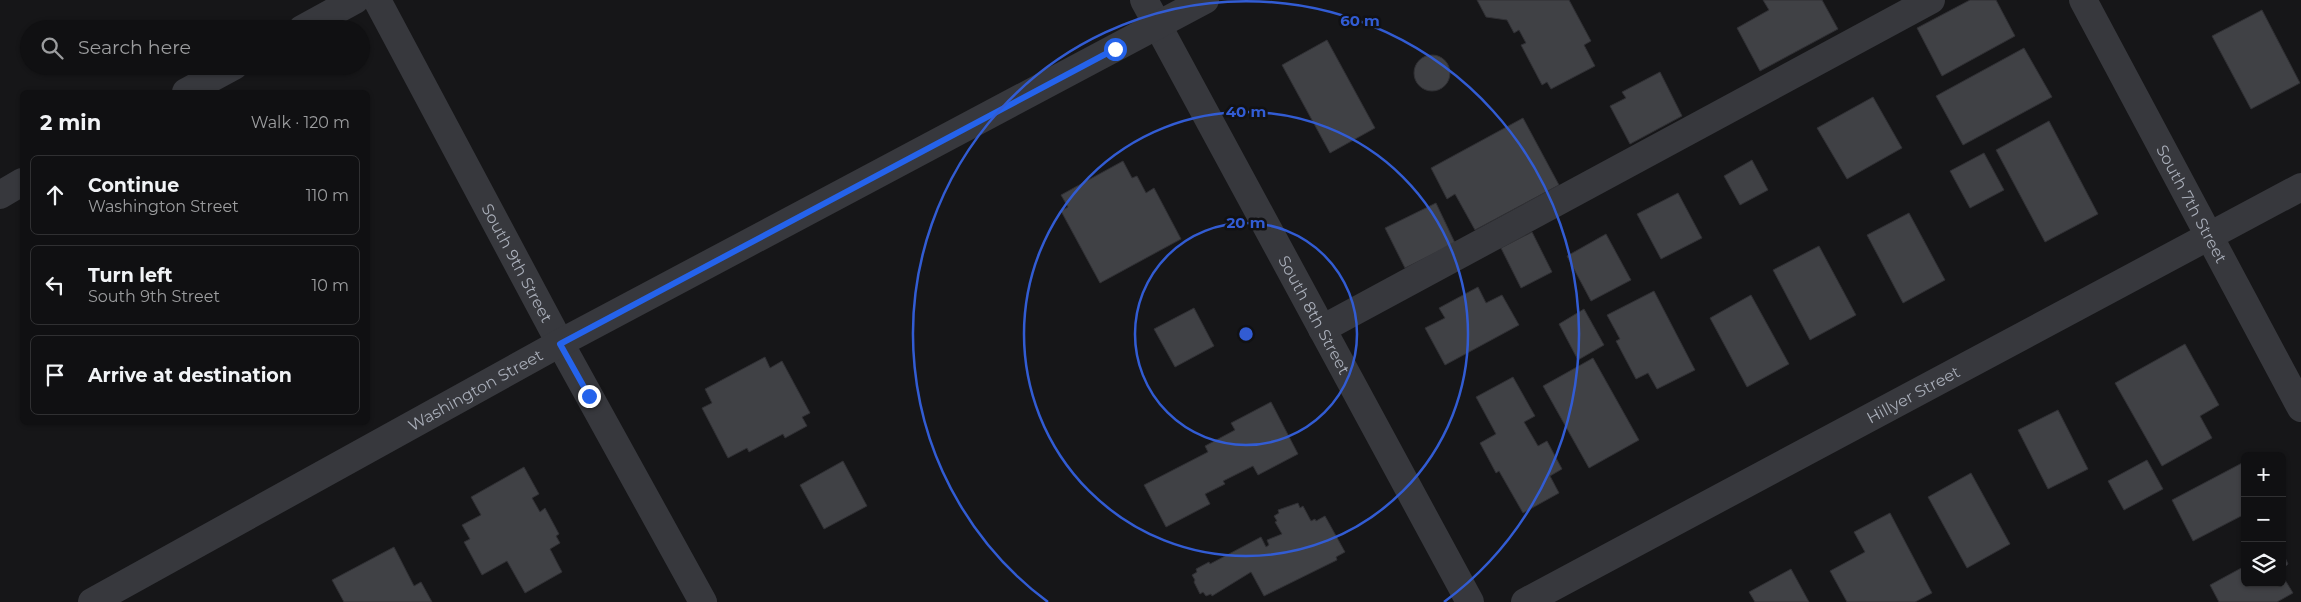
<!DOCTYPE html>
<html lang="en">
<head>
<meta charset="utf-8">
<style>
  body { margin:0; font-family:Montserrat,sans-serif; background:#1e1e20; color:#f1f3f6 }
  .controls { position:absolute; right:15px; bottom:15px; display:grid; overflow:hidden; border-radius:8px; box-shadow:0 1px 4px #0004 }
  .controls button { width:45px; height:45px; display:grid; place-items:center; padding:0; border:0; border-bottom:1px solid #303032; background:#101012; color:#f1f3f6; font:25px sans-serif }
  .stop { position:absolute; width:15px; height:15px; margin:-11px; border:4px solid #2563eb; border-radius:50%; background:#fff }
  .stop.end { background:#2563eb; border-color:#fff; box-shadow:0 1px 5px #0008 }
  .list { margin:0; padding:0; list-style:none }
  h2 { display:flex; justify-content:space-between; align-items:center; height:65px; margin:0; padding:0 20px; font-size:21px }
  h2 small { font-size:16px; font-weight:400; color:#9c9d9f }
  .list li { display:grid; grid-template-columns:32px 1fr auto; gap:15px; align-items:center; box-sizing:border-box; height:80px; margin:0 10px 10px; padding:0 10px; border:1px solid #303032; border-radius:8px }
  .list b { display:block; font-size:19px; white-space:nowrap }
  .list p { margin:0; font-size:16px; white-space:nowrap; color:#9c9d9f }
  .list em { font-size:16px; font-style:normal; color:#9c9d9f }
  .icon { flex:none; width:28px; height:28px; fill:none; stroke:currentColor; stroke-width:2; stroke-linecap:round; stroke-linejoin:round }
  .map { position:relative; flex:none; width:2301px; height:602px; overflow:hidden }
  .search { position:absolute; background:#101012; box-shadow:0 1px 4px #0004; left:20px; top:20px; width:350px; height:55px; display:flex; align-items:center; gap:12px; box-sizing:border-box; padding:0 18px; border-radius:28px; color:#9c9d9f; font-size:19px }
  .panel { position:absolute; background:#101012; box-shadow:0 1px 4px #0004; left:20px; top:90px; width:350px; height:335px; border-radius:8px }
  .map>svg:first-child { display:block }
  .building { fill:#404145; stroke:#303034 }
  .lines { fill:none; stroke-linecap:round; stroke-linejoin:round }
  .minor { stroke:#37383d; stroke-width:28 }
  .route { stroke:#2563eb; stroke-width:6 }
  .ring { fill:none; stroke:#325cd3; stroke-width:2.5 }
  .labels { text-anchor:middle; stroke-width:5; stroke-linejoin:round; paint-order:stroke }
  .street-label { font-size:16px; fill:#a8adb8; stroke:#111113 }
  .centre { fill:#325cd3; stroke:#111113; stroke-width:2.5 }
  .ring-label { font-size:15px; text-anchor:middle; font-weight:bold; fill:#325cd3; stroke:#111113; stroke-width:5; stroke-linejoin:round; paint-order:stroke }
</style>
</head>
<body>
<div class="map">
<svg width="2301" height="602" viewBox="0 0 2301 602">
  <rect width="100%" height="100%" fill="#161618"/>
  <g class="building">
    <path d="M1477 0H1569L1591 41 1584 45 1595 66 1551 89 1547 82 1542 85 1521 45 1526 43 1519 30 1514 33 1507 20 1486 17Z"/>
    <path d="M1763 0H1822L1838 29 1760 71 1737 28 1769 10Z"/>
    <path d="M1970 0H1996L2015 36 1942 76 1917 28Z"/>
    <path d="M2262 10 2300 83 2251 109 2212 36Z"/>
    <path d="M1327 40 1375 128 1330 153 1282 65Z"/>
    <path d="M2024 48 2052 97 1963 145 1936 96Z"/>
    <circle cx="1432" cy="73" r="18"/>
    <path d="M1660 72 1682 116 1630 144 1610 106 1626 98 1622 92Z"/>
    <path d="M1873 97 1902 148 1847 179 1817 128Z"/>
    <path d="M1523 118 1559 185 1475 230 1455 194 1447 199 1431 168Z"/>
    <path d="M2049 121 2098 214 2045 242 1996 150Z"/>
    <path d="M1984 153 2004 190 1970 208 1950 171Z"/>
    <path d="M1752 160 1768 190 1740 205 1724 176Z"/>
    <path d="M1123 161 1132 178 1137 176 1146 193 1154 188 1181 239 1100 283 1061 211 1068 207 1061 195Z"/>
    <path d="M1678 193 1702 238 1661 259 1637 214Z"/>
    <path d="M1436 203 1455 243 1405 268 1385 228Z"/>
    <path d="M1909 213 1945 280 1903 303 1867 235Z"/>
    <path d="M1532 232 1552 272 1521 288 1501 248Z"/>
    <path d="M1606 234 1631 280 1591 301 1567 256Z"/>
    <path d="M1819 246 1856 315 1810 340 1773 270Z"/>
    <path d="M1478 287 1486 303 1502 295 1519 325 1445 365 1425 328 1445 318 1439 308Z"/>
    <path d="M1654 291 1695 370 1657 389 1648 373 1636 379 1616 341 1620 339 1607 315Z"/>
    <path d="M1751 295 1789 364 1747 387 1710 318Z"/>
    <path d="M1194 308 1214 346 1175 367 1154 329Z"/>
    <path d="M1584 309 1604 345 1578 360 1559 324Z"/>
    <path d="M2185 344 2219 405 2200 416 2212 438 2162 466 2115 383Z"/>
    <path d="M765 357 770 368 782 361 810 413 802 417 807 426 785 438 783 434 749 452 747 448 728 458 702 408 712 403 705 389Z"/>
    <path d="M1593 358 1639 440 1589 468 1543 386Z"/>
    <path d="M1513 377 1535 416 1524 422 1538 446 1547 441 1562 469 1550 476 1559 493 1523 513 1499 471 1496 473 1480 443 1496 434 1476 397Z"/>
    <path d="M1271 402 1298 454 1258 475 1253 466 1223 481 1225 484 1205 494 1210 504 1166 527 1144 485 1208 452 1205 446 1235 430 1231 423Z"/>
    <path d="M2058 410 2088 469 2048 489 2018 430Z"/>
    <path d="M2147 460 2163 489 2124 510 2108 481Z"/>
    <path d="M843 461 867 506 824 529 800 485Z"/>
    <path d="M2244 462 2245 514 2193 541 2172 500Z"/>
    <path d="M524 467 539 494 532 498 540 512 545 508 559 534 556 536 560 543 550 549 562 572 525 593 507 561 482 575 464 542 470 539 462 525 481 515 471 497Z"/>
    <path d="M1971 473 2010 544 1967 568 1928 497Z"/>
    <path d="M1298 503 1300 508 1303 506 1311 521 1315 519 1316 521 1325 516 1345 552 1336 557 1337 560 1264 596 1251 572 1212 596 1211 594 1206 596 1203 592 1200 594 1194 582 1195 580 1192 575 1197 572 1196 569 1209 562 1210 564 1261 537 1266 547 1269 545 1267 540 1282 534 1275 522 1277 521 1274 516 1279 513 1278 510Z"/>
    <path d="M1890 513 1932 593 1915 602H1847L1830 571 1865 552 1854 532Z"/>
    <path d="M394 547 414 586 421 582 432 602H344L332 580Z"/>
    <path d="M2282 551 2288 564 2282 570Z"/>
    <path d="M2245 566V583H2282V575L2293 593 2277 602H2219L2210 585Z"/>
    <path d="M1791 569 1809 602H1755L1749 592Z"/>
  </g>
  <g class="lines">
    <g class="minor">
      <path id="s1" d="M377 0 560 343 703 602"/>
      <path id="s2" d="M1144 0 1470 602"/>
      <path id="s3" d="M2083 0 2301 408"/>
      <path d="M302 29 355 0"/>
      <path d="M186 92 234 66"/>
      <path d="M0 195 22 182"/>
      <path d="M1322 329 1931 0"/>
      <path id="s4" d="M92 602 560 343 1205 0"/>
      <path id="s5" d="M1525 602 2301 187"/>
    </g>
  </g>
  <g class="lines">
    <path class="route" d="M589 396 560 344 1115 49"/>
  </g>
  <g class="ring">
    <circle cx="1246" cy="334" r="111"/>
    <circle cx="1246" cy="334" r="222"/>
    <path d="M1048 602A333 333 0 1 1 1444 602"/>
  </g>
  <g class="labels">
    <g class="street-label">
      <text dy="6" stroke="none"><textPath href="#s3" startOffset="231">South 7th Street</textPath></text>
      <text dy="6" stroke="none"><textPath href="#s1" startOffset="298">South 9th Street</textPath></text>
      <text dy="6" stroke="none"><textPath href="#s2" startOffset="358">South 8th Street</textPath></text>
      <text dy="6" stroke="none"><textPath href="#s4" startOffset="438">Washington Street</textPath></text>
      <text dy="6" stroke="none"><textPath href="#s5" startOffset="440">Hillyer Street</textPath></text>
    </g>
  </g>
  <circle cx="1246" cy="334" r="8" class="centre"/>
  <g class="ring-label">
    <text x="1360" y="26">60 m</text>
    <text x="1246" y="117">40 m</text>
    <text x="1246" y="228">20 m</text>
  </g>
</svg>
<div class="controls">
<button>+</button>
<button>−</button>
<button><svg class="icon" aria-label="layers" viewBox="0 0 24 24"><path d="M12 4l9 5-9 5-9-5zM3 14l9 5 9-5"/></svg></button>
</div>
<div class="stop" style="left:1115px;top:49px"></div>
<div class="stop end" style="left:589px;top:396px"></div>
<div class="search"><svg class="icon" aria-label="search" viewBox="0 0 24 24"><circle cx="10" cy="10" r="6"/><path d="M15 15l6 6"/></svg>Search here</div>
<section class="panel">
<h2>2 min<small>Walk · 120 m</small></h2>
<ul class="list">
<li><svg class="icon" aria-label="ahead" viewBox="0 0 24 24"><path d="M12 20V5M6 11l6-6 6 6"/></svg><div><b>Continue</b><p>Washington Street</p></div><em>110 m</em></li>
<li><svg class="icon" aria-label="left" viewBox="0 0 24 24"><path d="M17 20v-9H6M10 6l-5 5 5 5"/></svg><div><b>Turn left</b><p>South 9th Street</p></div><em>10 m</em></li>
<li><svg class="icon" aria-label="arrive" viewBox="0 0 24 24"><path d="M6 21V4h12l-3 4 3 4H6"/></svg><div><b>Arrive at destination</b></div></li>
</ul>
</section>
</div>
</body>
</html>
